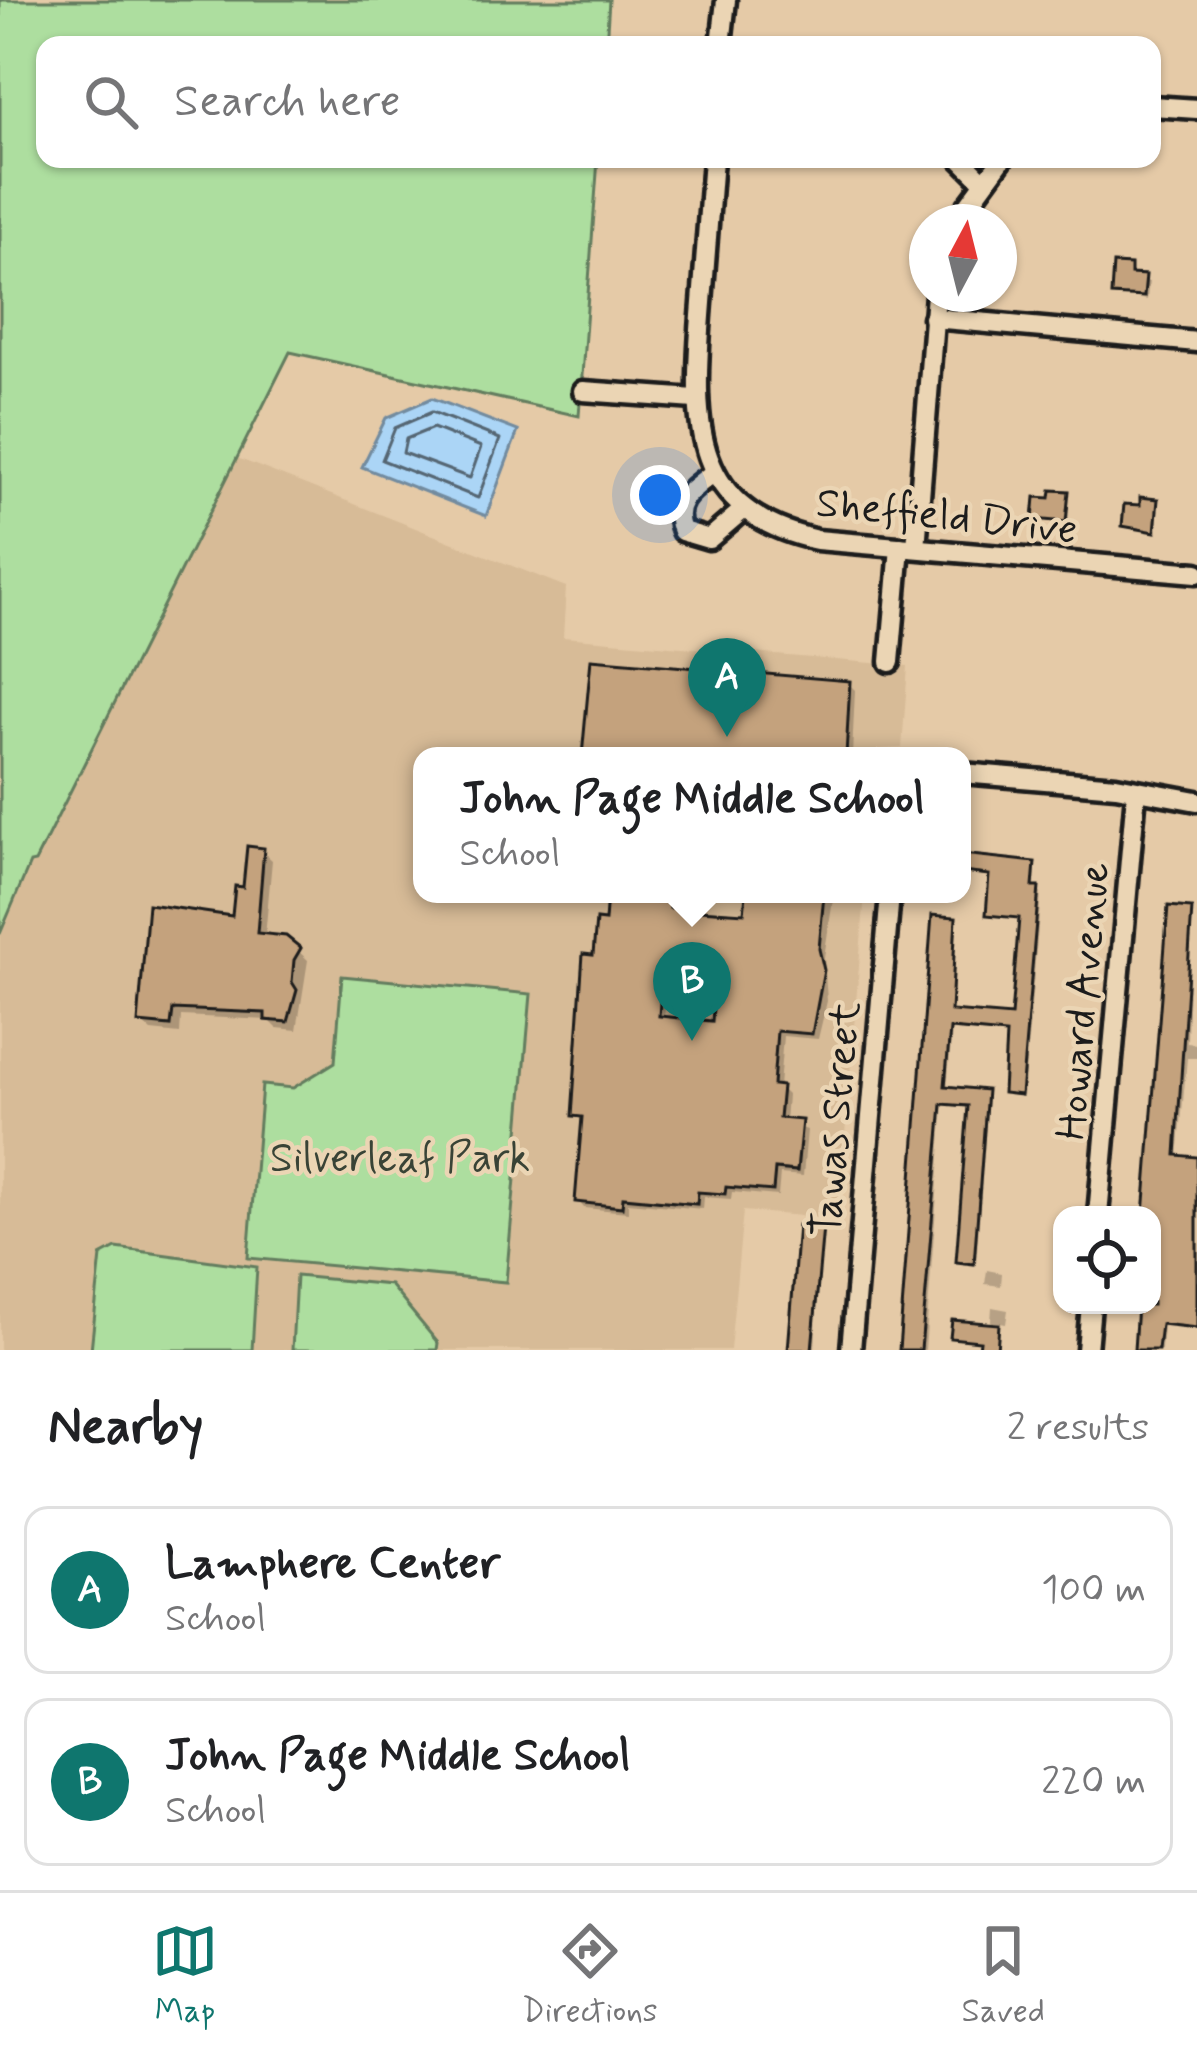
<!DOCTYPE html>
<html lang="en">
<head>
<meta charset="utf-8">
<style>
  body { margin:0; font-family:Mynerve,sans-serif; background:#f2f2f2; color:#202124 }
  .controls { position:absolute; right:36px; bottom:36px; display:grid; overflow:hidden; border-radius:24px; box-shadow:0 3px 9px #0004 }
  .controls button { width:108px; height:108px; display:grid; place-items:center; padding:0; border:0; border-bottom:3px solid #e0e0e0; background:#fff; color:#202124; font:60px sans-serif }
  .compass { position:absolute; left:909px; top:204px; width:108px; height:108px; border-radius:50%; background:#fff; box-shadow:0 3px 9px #0004; rotate:7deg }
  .you { position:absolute; left:660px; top:495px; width:42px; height:42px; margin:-30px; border:9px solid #fff; border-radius:50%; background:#1a73e8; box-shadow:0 0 0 18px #1a73e833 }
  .badge { display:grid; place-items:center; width:78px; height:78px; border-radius:50%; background:#0f766e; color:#fff; font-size:39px; font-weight:700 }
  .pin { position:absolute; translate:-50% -99px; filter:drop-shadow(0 3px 6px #0008) }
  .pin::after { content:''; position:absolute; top:63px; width:42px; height:36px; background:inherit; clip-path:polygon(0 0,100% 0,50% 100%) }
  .popup { position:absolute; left:413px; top:747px; width:558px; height:156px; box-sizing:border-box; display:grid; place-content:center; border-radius:24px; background:#fff; filter:drop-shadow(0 3px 9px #0005); font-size:39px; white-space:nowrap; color:#757577 }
  .popup b { font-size:45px; color:#202124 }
  .popup::after { content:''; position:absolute; left:50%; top:100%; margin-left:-24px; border:24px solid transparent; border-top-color:#fff }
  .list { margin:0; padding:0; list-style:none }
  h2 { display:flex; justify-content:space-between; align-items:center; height:156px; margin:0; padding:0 48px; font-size:51px }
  h2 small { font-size:39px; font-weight:400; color:#757577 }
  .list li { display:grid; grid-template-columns:78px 1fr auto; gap:36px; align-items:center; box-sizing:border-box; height:168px; margin:0 24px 24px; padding:0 24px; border:3px solid #e0e0e0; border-radius:24px }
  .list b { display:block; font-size:45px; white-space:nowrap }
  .list p { margin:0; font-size:39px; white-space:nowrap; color:#757577 }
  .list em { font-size:39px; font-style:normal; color:#757577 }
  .icon { flex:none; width:66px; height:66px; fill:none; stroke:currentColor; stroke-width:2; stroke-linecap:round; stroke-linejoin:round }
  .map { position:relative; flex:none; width:1197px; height:1350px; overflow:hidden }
  .search { position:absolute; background:#fff; box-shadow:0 3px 9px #0004; left:36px; right:36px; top:36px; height:132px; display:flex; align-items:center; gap:30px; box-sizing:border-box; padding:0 42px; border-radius:24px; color:#757577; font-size:45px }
  .sheet { height:540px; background:#fff }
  nav { display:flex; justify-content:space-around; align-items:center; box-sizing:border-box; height:168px; border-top:3px solid #e0e0e0; background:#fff; font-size:33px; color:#757577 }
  nav a { display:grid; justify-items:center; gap:6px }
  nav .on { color:#0f766e }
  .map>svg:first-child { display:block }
  .built { fill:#d7bb97; fill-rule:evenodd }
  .green { fill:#adde9f; stroke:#647d5e; stroke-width:3 }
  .water { fill:#abd5f6; stroke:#728b9f; stroke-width:3 }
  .shadow { fill:#0003; fill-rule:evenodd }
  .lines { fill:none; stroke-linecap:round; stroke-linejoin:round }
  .shore { stroke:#556673; stroke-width:3 }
  .building { fill:#c4a27d; stroke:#1c1c1c; stroke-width:3; fill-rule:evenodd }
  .street-casing { stroke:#1c1c1c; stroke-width:27 }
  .street { stroke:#ebd5b4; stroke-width:18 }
  .labels { text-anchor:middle; stroke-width:9; stroke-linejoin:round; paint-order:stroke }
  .street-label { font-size:42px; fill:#1c1c1c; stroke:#ebd5b4 }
  .park-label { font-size:42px; fill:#394336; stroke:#ebd5b4 }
</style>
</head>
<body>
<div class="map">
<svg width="1197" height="1350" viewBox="0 0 1197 1350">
  <rect width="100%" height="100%" fill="#e5caa7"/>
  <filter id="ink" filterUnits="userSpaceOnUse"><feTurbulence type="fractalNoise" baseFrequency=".00833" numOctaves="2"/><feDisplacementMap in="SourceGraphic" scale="24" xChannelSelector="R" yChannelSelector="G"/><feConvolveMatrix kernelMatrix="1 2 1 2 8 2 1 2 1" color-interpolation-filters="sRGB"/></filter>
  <g filter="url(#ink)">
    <path class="built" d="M237 458 566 587 563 637 908 666 902 748 878 749 877 756H422V894H865L838 1219 743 1211 730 1350H0V934L30 862H36ZM336 1062 249 1258 263 1085 293 1088Z"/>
    <g class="green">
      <path d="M0 0H609L606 45H45V159H598L579 416 290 352 35 862 30 863 0 934Z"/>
      <path d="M342 976 531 994 506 1282 248 1258 262 1085 293 1088 335 1062Z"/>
      <path d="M116 1248 257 1267 252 1350H91L101 1256Z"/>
      <path d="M296 1276 390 1285 438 1343 437 1350H292Z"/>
    </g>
    <path class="water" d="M432 398 518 431 486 516 362 467 386 418Z"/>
    <g class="shadow">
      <path d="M1130 268 1134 277 1149 282 1147 300 1114 293Z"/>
      <path d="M1068 494 1069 524 1036 518 1053 501Z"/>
      <path d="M1157 501 1158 534 1125 525 1142 509Z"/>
      <path d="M849 684 855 690 852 756H585Z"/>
      <path d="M262 851 272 860 265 937 285 939 308 960 297 1030 277 1028 269 1020 181 1016 180 1034 151 1031 141 1022 234 919Z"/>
      <path d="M962 857 1036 867 1035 890 1041 893 1023 1097 1006 1092 1009 1036 952 1030 947 1089 988 1096 976 1265 959 1261 971 1108 944 1105 925 1350H901L955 920 952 1014 1013 1020 1022 919 989 914 992 876 962 873Z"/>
      <path d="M610 894H677L676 911 747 917 749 894H834L824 957 827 1001 818 1039 783 1036 779 1087 787 1095 785 1122 807 1130 803 1176 780 1174 778 1196 732 1192 731 1199 704 1197 703 1209 628 1202V1212L584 1208 578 1201 585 1122 575 1115ZM668 968 719 973 715 1024 664 1020Z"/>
      <path d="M1191 911 1187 1043 1197 1044V1058H1187L1178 1158 1197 1160V1329L1163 1326 1161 1350H1136L1141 1305H1152L1149 1215Z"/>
      <path d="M821 1230 815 1350H790Z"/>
      <path d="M987 1270 1002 1273 1001 1286 985 1284Z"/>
      <path d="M992 1307 1008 1310 1006 1324 993 1322 999 1328 997 1350H982L997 1327 991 1321Z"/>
    </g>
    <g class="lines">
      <g class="shore">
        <path d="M432 412 500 439 478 498 382 460 395 428Z"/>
        <path d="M433 428 481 447 470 478 403 453 406 439Z"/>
      </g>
    </g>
    <g class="building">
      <path d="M1113 264 1131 265V274L1146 275 1144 297 1111 295Z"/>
      <path d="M1051 490 1069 491 1066 522 1033 519 1035 497 1050 498Z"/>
      <path d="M1140 497 1158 499 1155 532 1122 526 1124 504 1140 505Z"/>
      <path d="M591 659 850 681 846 756H582Z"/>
      <path d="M247 846 264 848 257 933 286 936 301 948 294 960 292 982 297 990 288 1022 265 1020V1013L173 1009 171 1026 138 1023 148 904 232 916 235 886 243 887Z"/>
      <path d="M962 854 1035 862 1033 887H1039L1021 1095 1003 1093 1006 1034 950 1029 945 1086 987 1090 974 1264 956 1262 968 1106 942 1104 921 1350H899L932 915 956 917 951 1011 1011 1016 1019 918 986 915 989 875 962 872Z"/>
      <path d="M607 894H671L670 908 744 913 746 894H824L819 949 824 970 812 1034 777 1031 773 1085 782 1086 779 1118 802 1120 797 1171 775 1169 773 1191 726 1187 725 1194 698 1192 697 1204 623 1197 622 1207 575 1202 582 1117 572 1116 583 954 593 955 596 920 605 921ZM663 963 716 968 712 1021 659 1016Z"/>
      <path d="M1168 906 1192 908 1176 1155 1197 1157V1328L1161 1324 1158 1350H1134L1137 1305H1152V1215H1144Z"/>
      <path d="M798 1225 823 1227 812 1350H788Z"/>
      <path d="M952 1320 999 1324 997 1350H979L980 1341 950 1338Z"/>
    </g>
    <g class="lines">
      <defs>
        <g id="street">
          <path d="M721 45 726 0"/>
          <path d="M1152 106 1197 109"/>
          <path d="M713 159C709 211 705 264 701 316 693 424 691 512 817 540L1197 573"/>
          <path d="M961 159 982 180"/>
          <path d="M956 222 1002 159"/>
          <path d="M933 318 1197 342"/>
          <path d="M583 391 695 399"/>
          <path d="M714 472C693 489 670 501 682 531L709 539 744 509"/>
          <path d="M916 548 936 294"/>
          <path d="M890 662 900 547"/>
          <path d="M962 773 1116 786 1197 801"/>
          <path d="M1098 1215 1136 793"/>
          <path d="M851 1350 890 894"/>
          <path d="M1087 1350 1091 1305"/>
        </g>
      </defs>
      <use href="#street" class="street-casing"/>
      <use href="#street" class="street"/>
    </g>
  </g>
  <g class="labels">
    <g class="street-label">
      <text transform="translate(947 514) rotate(6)" y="15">Sheffield Drive</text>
      <text transform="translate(1081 1001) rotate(-85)" y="15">Howard Avenue</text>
      <text transform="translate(834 1119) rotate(-85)" y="15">Tawas Street</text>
    </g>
    <g class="park-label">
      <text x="400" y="1171">Silverleaf Park</text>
    </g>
  </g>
</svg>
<div class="controls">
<button><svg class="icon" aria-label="locate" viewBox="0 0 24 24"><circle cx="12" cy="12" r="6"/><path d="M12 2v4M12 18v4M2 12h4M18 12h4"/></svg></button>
</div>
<svg class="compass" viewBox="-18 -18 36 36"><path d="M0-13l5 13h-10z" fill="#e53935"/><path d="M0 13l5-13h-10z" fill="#757577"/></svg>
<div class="you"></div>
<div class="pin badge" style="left:727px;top:737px">A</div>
<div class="pin badge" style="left:692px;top:1041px">B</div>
<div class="popup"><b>John Page Middle School</b>School</div>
<div class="search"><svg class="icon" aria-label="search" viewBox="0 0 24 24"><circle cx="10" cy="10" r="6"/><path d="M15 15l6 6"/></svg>Search here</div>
</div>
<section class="sheet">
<h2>Nearby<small>2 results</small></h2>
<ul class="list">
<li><span class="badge">A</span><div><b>Lamphere Center</b><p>School</p></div><em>100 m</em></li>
<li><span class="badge">B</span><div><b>John Page Middle School</b><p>School</p></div><em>220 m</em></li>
</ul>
</section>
<nav>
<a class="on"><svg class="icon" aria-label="map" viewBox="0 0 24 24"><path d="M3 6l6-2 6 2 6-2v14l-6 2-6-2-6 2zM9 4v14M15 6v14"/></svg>Map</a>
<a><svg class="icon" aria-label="directions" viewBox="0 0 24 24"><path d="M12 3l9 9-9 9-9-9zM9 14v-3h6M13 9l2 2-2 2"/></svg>Directions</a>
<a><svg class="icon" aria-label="saved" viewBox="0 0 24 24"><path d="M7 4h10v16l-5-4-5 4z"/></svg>Saved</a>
</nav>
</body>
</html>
